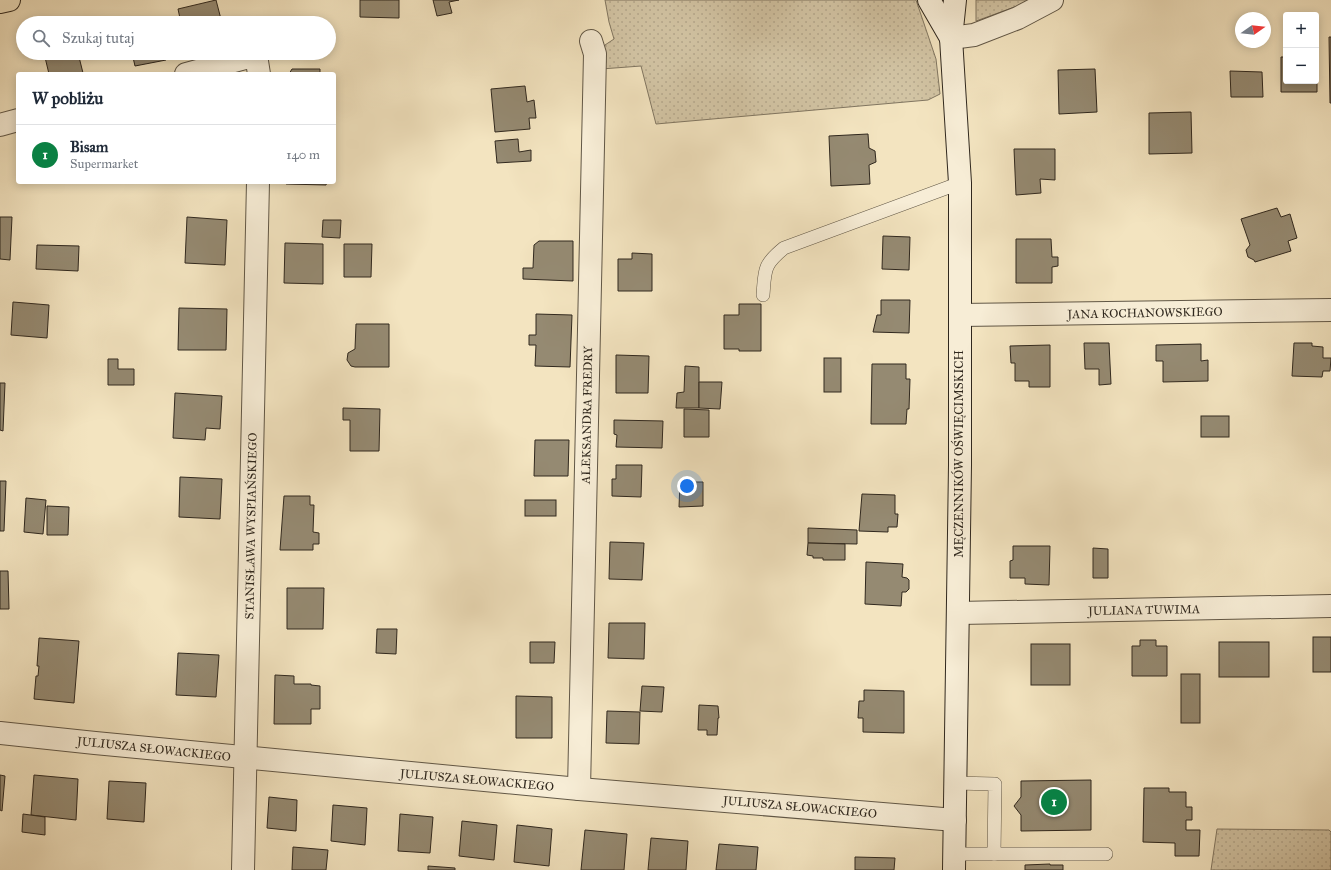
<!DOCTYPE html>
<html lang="pl">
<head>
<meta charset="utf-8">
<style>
  body { margin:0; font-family:"IM FELL Great Primer",serif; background:#f2f2f3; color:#1f2937 }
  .controls { position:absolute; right:12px; top:12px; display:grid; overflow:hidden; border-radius:4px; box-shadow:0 2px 10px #0003 }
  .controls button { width:36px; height:36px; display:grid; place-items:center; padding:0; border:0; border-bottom:1px solid #e0e1e3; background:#fff; color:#1f2937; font:20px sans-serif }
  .compass { position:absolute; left:1235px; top:12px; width:36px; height:36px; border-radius:50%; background:#fff; box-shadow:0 2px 10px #0003; rotate:76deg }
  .you { position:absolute; left:687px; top:486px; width:14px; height:14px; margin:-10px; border:3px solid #fff; border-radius:50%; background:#1a73e8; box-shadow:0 0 0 6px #1a73e833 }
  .badge { display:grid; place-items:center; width:26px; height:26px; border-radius:50%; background:#0b8043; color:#fff; font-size:13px; font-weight:700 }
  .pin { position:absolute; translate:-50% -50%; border:2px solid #fff; box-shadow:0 1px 4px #0006 }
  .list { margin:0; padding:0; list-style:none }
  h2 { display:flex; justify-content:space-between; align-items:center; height:52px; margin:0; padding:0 16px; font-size:17px }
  h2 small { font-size:13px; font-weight:400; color:#747a83 }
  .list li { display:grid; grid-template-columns:26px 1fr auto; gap:12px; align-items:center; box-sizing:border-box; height:60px; padding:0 16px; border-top:1px solid #e0e1e3 }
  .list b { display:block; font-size:15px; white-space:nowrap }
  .list p { margin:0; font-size:13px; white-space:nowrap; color:#747a83 }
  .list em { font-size:13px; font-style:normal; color:#747a83 }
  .icon { flex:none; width:22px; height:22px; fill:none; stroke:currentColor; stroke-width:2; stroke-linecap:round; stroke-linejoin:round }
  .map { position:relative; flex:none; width:1331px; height:870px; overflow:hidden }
  .search { position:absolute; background:#fff; box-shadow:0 2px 10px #0003; left:16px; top:16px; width:320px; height:44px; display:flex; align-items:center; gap:10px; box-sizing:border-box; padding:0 14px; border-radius:22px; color:#747a83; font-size:15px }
  .panel { position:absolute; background:#fff; box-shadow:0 2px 10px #0003; left:16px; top:72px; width:320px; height:112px; border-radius:4px }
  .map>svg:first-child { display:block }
  .grass { fill:url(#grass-dots); stroke:#817661 }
  .building { fill:#958a72; stroke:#30281e }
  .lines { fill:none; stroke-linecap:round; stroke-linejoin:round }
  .service-casing { stroke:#615746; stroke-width:14 }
  .minor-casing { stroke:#615746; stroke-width:24 }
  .secondary-casing { stroke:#30281e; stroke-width:24 }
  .primary-casing { stroke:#30281e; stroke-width:24 }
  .service { stroke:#f7edd6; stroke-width:13 }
  .minor { stroke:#f7edd6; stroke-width:22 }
  .secondary { stroke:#f7edd6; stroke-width:22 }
  .primary { stroke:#f3e4c0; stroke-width:22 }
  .labels { text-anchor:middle; stroke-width:3; stroke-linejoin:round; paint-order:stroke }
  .street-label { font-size:12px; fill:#30281e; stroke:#f7edd6 }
</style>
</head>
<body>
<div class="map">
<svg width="1331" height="870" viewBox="0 0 1331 870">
  <defs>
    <pattern id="grass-dots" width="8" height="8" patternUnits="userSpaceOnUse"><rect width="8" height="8" fill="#d2c4a4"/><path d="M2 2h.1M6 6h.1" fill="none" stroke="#b5a88d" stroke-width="1.8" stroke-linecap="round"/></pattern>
  </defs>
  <rect width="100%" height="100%" fill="#f3e4c0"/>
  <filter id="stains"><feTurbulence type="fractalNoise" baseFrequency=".005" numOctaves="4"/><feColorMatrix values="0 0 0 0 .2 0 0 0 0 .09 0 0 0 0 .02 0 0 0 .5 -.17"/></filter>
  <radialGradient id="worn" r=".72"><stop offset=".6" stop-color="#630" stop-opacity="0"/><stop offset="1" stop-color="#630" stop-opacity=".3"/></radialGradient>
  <g class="grass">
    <path d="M605 0H916L936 59 940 94 928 100 656 124 641 66 601 69 602 54 605 45 614 39 609 22Z"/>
    <path d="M976 0H1034L976 21Z"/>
    <path d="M1217 829 1329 830 1331 832V870H1211Z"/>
  </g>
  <g class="building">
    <path d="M216 0 222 23H181L178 9Z"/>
    <path d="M360 0H399V18L360 17Z"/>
    <path d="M433 0H459L449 2 452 13 437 16Z"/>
    <path d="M1329 37H1331V103H1330Z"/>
    <path d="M44 53H78L83 73 49 74Z"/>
    <path d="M132 53H164L166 60 135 66Z"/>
    <path d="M1316 56H1317V92H1281V57H1286V81H1316Z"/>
    <path d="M292 69H320V74H289Z"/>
    <path d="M1095 69 1097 112 1059 114 1058 70Z"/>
    <path d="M1230 71 1262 72 1263 97H1231Z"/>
    <path d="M525 86 527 102 534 100 536 118H529L530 129 495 132 491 89Z"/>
    <path d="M1191 112 1192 153 1149 154V113Z"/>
    <path d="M868 134 869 148 875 151 876 162 869 165 870 184 831 186 829 136Z"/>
    <path d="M518 139 519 152 531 150V161L497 163 495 141Z"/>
    <path d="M1014 149H1055V180L1040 179 1041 193 1016 195Z"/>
    <path d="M286 182H327L326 185 286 184Z"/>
    <path d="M1277 208 1281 217 1290 214 1297 238 1288 241 1291 251 1255 262 1254 260 1248 257 1246 250 1250 245 1241 219Z"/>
    <path d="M0 217H12L10 260 0 259Z"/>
    <path d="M187 217 227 220 225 265 185 263Z"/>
    <path d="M323 220H341L340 238 322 237Z"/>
    <path d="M883 236 910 237 909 270 882 269Z"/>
    <path d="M1016 239H1051L1052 257H1058V266L1052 267V283H1016Z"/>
    <path d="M539 241H573V281L523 279V268H533L534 245Z"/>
    <path d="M285 243 323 244V284L284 283Z"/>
    <path d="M344 244H372L371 277H344Z"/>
    <path d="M37 245 79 246 78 271 36 269Z"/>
    <path d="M632 253 652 254V291H618V259H632Z"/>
    <path d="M881 300H910L909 333 873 332 877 315H881Z"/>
    <path d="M13 302 49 305 47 338 11 335Z"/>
    <path d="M739 304H761V351H739V349H724V315H739Z"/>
    <path d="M179 308 227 309 226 350H178Z"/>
    <path d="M536 314 572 315 570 367 535 366 536 345H529V335H536Z"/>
    <path d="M356 324H389V367H355L351 366 347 360 348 353 355 349Z"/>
    <path d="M1084 343H1109L1111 384 1099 385V369H1085Z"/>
    <path d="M1294 343H1312V346L1323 347V358H1331L1330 371H1323L1322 377 1292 376Z"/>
    <path d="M1201 344V361L1208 360V381L1163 382V361H1156V345Z"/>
    <path d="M1050 345V387H1029V381H1015V363H1011L1010 346Z"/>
    <path d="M616 355 649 356 648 393H616Z"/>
    <rect x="824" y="358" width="17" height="34"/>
    <path d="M108 359H118V369H134V385H108Z"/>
    <path d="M872 364H906V379H910L909 409H907L906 424H871Z"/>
    <path d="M685 366 699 367V408H676L677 393 684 392Z"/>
    <path d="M699 382H722L720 409 699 408Z"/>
    <path d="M0 383H5L3 431 0 430Z"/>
    <path d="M175 393 222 396 220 429 206 428 205 440 173 438Z"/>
    <path d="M343 408 380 409 379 451H350V420H343Z"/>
    <path d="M684 409 709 410V437H684Z"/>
    <rect x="1201" y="416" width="28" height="21"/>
    <path d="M614 420 663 421 662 448 616 447 617 435 614 434Z"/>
    <path d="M535 440H569L568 476H534Z"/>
    <path d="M616 465H642L641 497 612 496V479H616Z"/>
    <path d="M180 477 222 479 220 519 179 517Z"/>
    <path d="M0 481H6L4 531H0Z"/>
    <path d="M680 482H703V506L679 507Z"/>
    <path d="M862 494 895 495V514H898L897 527H888V532L859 531Z"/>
    <path d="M284 496H310V505H314L313 532 319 533V544H313V550H280Z"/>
    <path d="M26 498 46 500 43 534 24 532Z"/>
    <rect x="525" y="500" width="31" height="16"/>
    <path d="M47 506 69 507 68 535H47Z"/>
    <path d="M808 528 857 530V544L808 543Z"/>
    <path d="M610 542 644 543 642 580 609 579Z"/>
    <path d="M808 543 845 544V560H823V558H813V556L807 555Z"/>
    <path d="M1013 546H1050L1049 585 1025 584V578H1010V561L1013 560Z"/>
    <path d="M1093 548 1108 549V578H1093Z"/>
    <path d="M866 562 903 564 902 577 907 578 909 580V589L906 592H902L901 606 865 604Z"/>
    <path d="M0 571H8L9 609H0Z"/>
    <path d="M287 588H324L323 629H287Z"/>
    <path d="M609 623H645L644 659 608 658Z"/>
    <path d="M377 629H397L396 654 376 653Z"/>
    <rect x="1313" y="637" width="18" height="35"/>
    <path d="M39 638 79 641 74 703 34 699 36 676H38L39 666H37Z"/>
    <path d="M1140 640H1156V646H1167V676H1132V646H1140Z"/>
    <path d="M530 642H555L554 663H530Z"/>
    <rect x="1219" y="642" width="50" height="35"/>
    <rect x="1031" y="644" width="39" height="41"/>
    <path d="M178 653 219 655 216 697 176 695Z"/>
    <rect x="1181" y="674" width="19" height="49"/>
    <path d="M275 675 294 676V684H311V685L320 686V709H311V724H274Z"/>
    <path d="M642 686 664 687 662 712 640 711Z"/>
    <path d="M864 690 904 691V733L863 732V718H858L859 701H864Z"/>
    <path d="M516 696 552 697V738H516Z"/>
    <path d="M699 705 718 706 719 718H718L717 735H707V730H698Z"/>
    <path d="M607 711 640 712 639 744 606 743Z"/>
    <path d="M0 775 5 776 2 811 0 810Z"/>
    <path d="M34 775 78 779 76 820 31 815Z"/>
    <path d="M1091 780V830L1021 831V815L1014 806 1021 797V781Z"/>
    <path d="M109 781 146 783 144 822 107 819Z"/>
    <path d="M1144 788H1169V792H1186V807H1192V820H1186V830H1200L1199 856H1175V843L1143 842Z"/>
    <path d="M269 797 297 800 296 831 267 828Z"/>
    <path d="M333 805 367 808 365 845 331 841Z"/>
    <path d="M23 814 45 817V835L22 832Z"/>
    <path d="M400 814 433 817 430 853 398 851Z"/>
    <path d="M462 821 497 825 494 860 459 856Z"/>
    <path d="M517 825 552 829 549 866 514 862Z"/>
    <path d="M585 830 627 834 624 870H581Z"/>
    <path d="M651 838 688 841 686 870H648Z"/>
    <path d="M719 844 758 847 756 870H716Z"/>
    <path d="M293 847 328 850 326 870H292Z"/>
    <path d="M855 857 895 858 894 870H855Z"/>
    <path d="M1050 864V865H1063V870H1025V865Z"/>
    <path d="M428 866 455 868V870H428Z"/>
  </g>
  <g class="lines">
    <defs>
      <g id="service">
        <path d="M763 295C765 270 763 265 784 248L960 183"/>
        <path d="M955 783 995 784 994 854"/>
        <path d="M954 854H1106"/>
      </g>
      <g id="minor">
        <path d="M951 38 974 35 1018 18 1052 0"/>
        <path d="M186 74 256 55 259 74"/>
        <path d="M0 125 18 120"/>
        <path d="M960 315 1331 310"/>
        <path d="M958 613 1331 606"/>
        <path d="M0 733 95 743 579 789 955 820"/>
        <path d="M579 789 595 54 591 41"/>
        <path d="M243 870 258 182"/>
      </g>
      <g id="secondary">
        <path d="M929 0 951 38"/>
        <path d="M954 870 960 465V183L951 38 955 0"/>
      </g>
      <path id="primary" d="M0 2 9 0"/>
    </defs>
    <use href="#service" class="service-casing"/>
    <use href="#minor" class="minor-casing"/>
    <use href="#secondary" class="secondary-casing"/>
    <use href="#primary" class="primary-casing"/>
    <use href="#service" class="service"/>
    <use href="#minor" class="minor"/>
    <use href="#secondary" class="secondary"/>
    <use href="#primary" class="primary"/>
  </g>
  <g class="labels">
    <g class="street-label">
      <text transform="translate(1145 313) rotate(-1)" y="4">JANA KOCHANOWSKIEGO</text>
      <text transform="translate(587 415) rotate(-89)" y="4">ALEKSANDRA FREDRY</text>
      <text transform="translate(959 454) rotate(-90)" y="4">MĘCZENNIKÓW OŚWIĘCIMSKICH</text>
      <text transform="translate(251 526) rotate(-89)" y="4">STANISŁAWA WYSPIAŃSKIEGO</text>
      <text transform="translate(1144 610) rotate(-1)" y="4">JULIANA TUWIMA</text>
      <text transform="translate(154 749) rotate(6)" y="4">JULIUSZA SŁOWACKIEGO</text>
      <text transform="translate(477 780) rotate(5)" y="4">JULIUSZA SŁOWACKIEGO</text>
      <text transform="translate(800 807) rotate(5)" y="4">JULIUSZA SŁOWACKIEGO</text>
    </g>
  </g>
  <rect width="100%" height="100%" filter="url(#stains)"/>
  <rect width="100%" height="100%" fill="url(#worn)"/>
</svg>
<div class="controls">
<button>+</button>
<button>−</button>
</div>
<svg class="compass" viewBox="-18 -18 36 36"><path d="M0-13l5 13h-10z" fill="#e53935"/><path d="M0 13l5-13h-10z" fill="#747a83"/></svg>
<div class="you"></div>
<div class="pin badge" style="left:1054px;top:802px">1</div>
<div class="search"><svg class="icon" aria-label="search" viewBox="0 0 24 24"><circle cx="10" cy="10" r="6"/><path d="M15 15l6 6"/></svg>Szukaj tutaj</div>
<section class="panel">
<h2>W pobliżu<small></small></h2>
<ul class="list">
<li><span class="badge">1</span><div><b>Bisam</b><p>Supermarket</p></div><em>140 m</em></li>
</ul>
</section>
</div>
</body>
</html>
